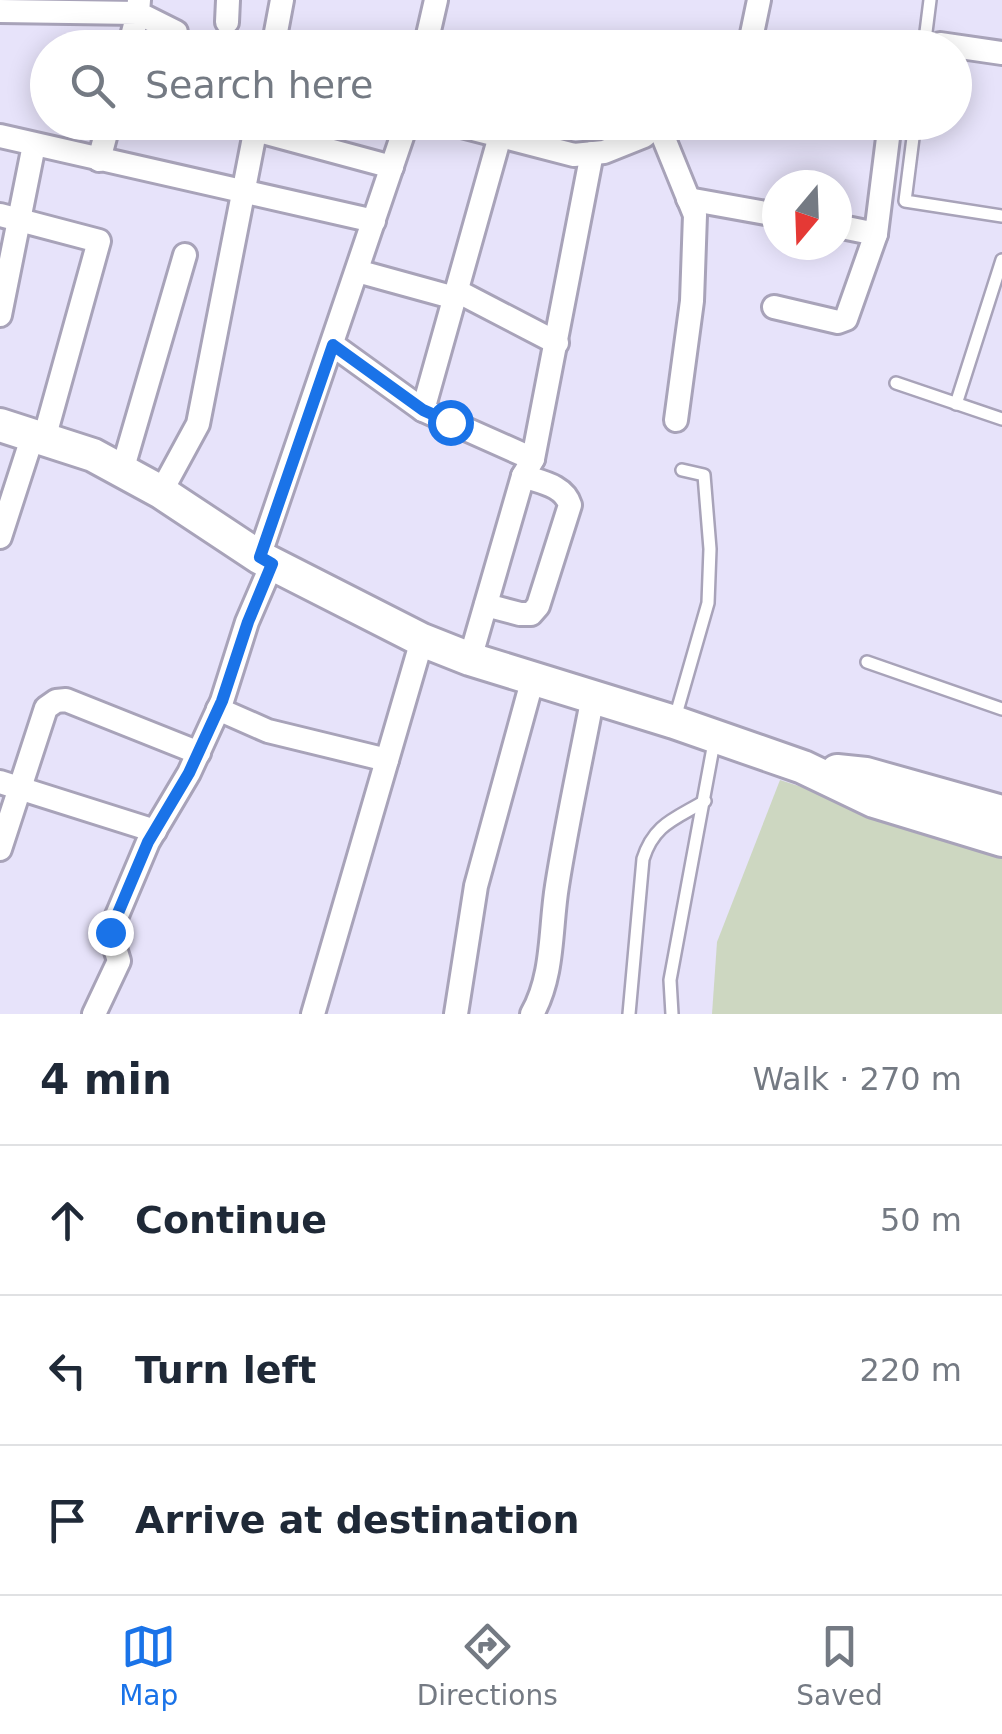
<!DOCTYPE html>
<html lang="en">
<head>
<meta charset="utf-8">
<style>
  body { margin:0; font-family:"DejaVu Sans",sans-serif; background:#f6f6f7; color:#1f2937 }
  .compass { position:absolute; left:762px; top:170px; width:90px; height:90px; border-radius:50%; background:#fff; box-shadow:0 5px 25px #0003; rotate:199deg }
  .stop { position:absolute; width:30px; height:30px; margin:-22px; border:8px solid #1a73e8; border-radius:50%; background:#fff }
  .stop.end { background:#1a73e8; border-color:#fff; box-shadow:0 2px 10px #0008 }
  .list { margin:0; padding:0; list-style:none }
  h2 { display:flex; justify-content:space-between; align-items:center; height:130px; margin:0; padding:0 40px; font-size:42px }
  h2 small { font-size:32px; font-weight:400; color:#747a83 }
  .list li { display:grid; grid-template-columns:65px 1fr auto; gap:30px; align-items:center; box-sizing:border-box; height:150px; padding:0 40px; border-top:2px solid #e0e1e3 }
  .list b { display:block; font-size:38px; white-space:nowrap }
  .list em { font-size:32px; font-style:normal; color:#747a83 }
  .icon { flex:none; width:55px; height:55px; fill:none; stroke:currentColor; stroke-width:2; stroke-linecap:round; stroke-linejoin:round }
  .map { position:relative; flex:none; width:1002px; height:1014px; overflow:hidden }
  .search { position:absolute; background:#fff; box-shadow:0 5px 25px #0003; left:30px; right:30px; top:30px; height:110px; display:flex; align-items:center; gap:25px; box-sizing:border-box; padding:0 35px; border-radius:55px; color:#747a83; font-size:38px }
  .sheet { height:580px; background:#fff }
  nav { display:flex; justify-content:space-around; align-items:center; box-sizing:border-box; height:140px; border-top:2px solid #e0e1e3; background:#fff; font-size:28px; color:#747a83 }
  nav a { display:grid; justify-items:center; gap:5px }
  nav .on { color:#1a73e8 }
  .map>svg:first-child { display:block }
  .green { fill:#cdd7c1 }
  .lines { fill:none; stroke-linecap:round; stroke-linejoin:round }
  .lane-casing { stroke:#a8a3b9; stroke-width:16 }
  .street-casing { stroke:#a8a3b9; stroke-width:28 }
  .secondary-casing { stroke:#a8a3b9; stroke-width:38 }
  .lane { stroke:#fff; stroke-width:11 }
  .street { stroke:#fff; stroke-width:22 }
  .secondary { stroke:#fff; stroke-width:32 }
  .route { stroke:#1a73e8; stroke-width:12 }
</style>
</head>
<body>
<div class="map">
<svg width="1002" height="1014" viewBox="0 0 1002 1014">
  <rect width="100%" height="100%" fill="#e7e3fa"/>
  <path class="green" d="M780 780 1002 852V1014H712L717 942Z"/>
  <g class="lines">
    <defs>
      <g id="lane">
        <path d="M924 48 930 0"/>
        <path d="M915 122 905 201 1002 216"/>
        <path d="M896 383 1002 419"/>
        <path d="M956 404 1002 260"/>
        <path d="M867 662 1002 709"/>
        <path d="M675 718 708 603 710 549 704 475 682 470"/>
        <path d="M629 1014 643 859C654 824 675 819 705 801"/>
        <path d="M672 1014 670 980 715 737"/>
      </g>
      <g id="street">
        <path d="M139 0 138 13 176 32 177 48"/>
        <path d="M0 11 138 13 129 48"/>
        <path d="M227 22 228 0"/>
        <path d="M940 44 1002 53"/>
        <path d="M273 48 282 0"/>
        <path d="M425 48 436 0"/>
        <path d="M749 48 759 0"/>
        <path d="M446 122 574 155 604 152 644 136 660 122"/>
        <path d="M658 124 695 215 692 301 676 420"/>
        <path d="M255 130 392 167"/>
        <path d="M0 136 374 221"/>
        <path d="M99 160 109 122"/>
        <path d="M688 199 777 215"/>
        <path d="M0 215 99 241 44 439"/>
        <path d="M837 226 876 234 890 122"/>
        <path d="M357 271 455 298"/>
        <path d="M457 291 557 343"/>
        <path d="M774 307 838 322 846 319 876 234"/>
        <path d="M0 315 34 145"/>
        <path d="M333 345 423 410 533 459"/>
        <path d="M423 410 500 136"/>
        <path d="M122 471 185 255"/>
        <path d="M161 492 198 424 257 122"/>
        <path d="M0 537 33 435"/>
        <path d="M259 557 407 122"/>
        <path d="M486 605 520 614H531L538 606 570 505C564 485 540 482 523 476"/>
        <path d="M470 659 523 476 533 459 592 153"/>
        <path d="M218 709 268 731 387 760"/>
        <path d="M0 782 155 831"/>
        <path d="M0 849 46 708 56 701 66 700 199 753"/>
        <path d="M94 1014 119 961 110 932 148 842 189 773 222 701 247 622 272 564"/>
        <path d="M313 1014 422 640"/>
        <path d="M456 1014 476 886 533 678"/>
        <path d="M532 1014C554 975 550 929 557 886 567 822 581 759 593 696"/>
      </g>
      <g id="secondary">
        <path d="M0 425 93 455 161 492 259 557 422 640 470 659 674 722 803 767 874 801 1002 840"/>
        <path d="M837 771 866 774 1002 812"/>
      </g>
    </defs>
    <use href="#lane" class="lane-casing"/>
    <use href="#street" class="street-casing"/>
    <use href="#secondary" class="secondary-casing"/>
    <use href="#lane" class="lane"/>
    <use href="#street" class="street"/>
    <use href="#secondary" class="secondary"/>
  </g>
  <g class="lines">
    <path class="route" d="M110 932 148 842 189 773 222 701 248 622 272 564 260 557 333 345 423 410 450 422"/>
  </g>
</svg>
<svg class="compass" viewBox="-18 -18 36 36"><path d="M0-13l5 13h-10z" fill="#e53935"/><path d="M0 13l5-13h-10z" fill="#747a83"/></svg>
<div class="stop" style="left:450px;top:422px"></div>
<div class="stop end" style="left:110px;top:932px"></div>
<div class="search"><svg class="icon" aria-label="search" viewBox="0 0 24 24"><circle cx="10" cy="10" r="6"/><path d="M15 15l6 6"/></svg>Search here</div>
</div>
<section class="sheet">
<h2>4 min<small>Walk · 270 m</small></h2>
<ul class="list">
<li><svg class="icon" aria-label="ahead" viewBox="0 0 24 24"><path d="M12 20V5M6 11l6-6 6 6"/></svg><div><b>Continue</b></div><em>50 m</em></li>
<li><svg class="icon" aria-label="left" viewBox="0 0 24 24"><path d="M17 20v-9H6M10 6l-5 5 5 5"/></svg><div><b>Turn left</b></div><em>220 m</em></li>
<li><svg class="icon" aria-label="arrive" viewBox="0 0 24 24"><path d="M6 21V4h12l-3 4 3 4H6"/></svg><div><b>Arrive at destination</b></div></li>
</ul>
</section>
<nav>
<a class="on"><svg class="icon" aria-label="map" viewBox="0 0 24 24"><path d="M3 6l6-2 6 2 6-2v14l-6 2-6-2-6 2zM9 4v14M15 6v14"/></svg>Map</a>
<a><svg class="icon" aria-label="directions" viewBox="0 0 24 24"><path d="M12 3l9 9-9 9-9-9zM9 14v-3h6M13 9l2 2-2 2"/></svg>Directions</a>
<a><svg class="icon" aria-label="saved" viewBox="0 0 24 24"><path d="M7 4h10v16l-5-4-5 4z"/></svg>Saved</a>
</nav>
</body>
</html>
